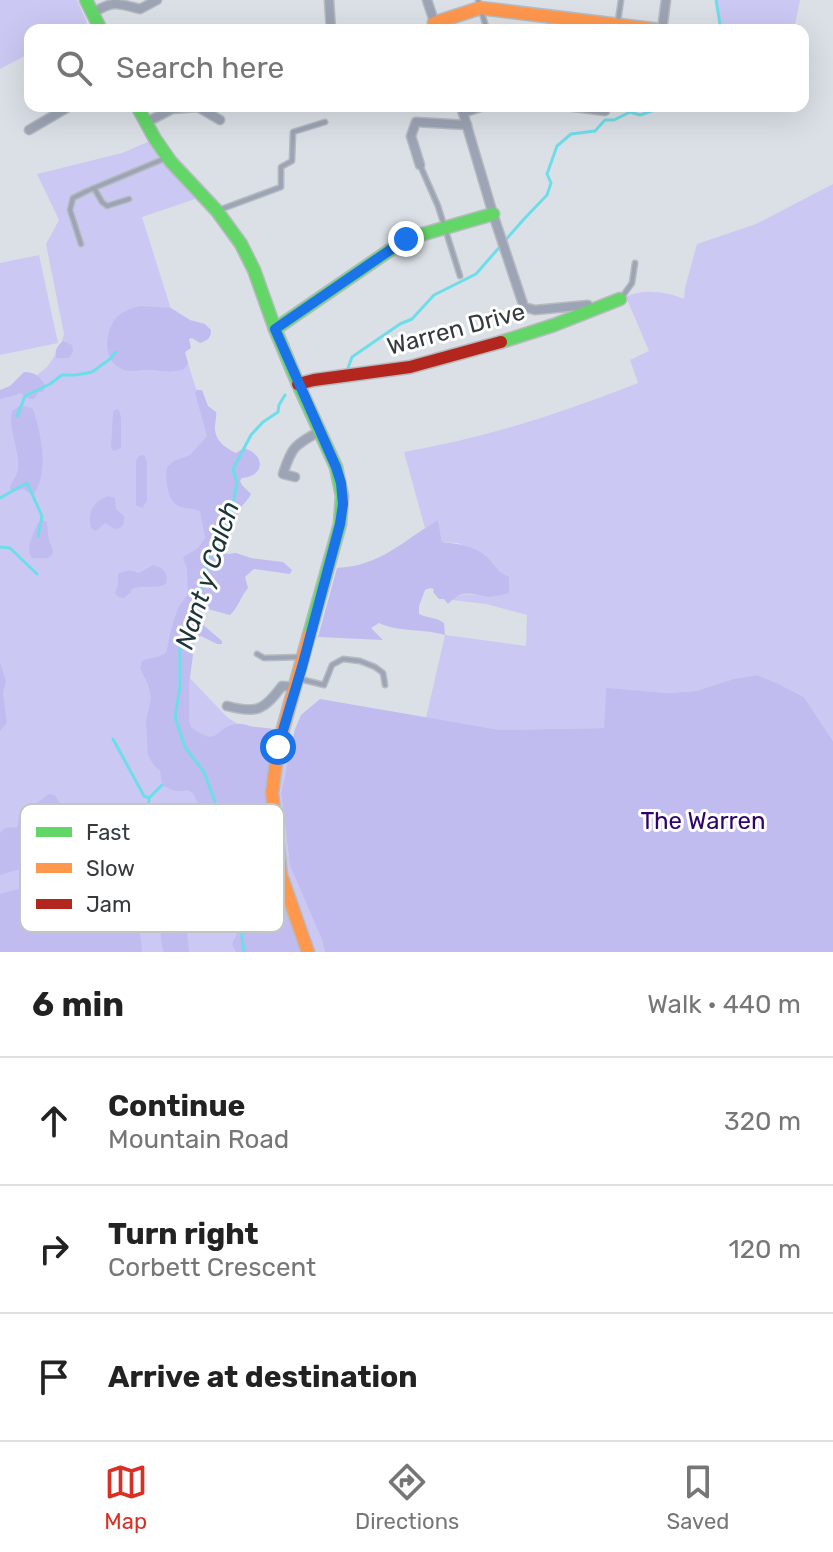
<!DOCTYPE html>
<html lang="en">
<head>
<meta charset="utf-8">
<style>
  body { margin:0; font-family:Rubik,sans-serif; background:#f2f2f2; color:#222 }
  .stop { position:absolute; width:24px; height:24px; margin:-18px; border:6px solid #1a73e8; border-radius:50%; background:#fff }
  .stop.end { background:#1a73e8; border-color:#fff; box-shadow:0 2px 8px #0008 }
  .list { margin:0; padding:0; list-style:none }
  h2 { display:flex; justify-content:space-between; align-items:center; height:104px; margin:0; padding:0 32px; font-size:34px }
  h2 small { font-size:26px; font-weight:400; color:#767676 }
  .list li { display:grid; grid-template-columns:52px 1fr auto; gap:24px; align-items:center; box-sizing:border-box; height:128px; padding:0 32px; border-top:2px solid #e0e0e0 }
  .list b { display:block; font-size:30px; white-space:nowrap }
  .list p { margin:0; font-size:26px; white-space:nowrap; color:#767676 }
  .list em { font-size:26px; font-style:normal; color:#767676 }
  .icon { flex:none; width:44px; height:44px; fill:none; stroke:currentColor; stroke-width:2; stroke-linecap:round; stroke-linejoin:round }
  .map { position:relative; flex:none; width:833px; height:952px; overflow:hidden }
  .search { position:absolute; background:#fff; box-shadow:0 8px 32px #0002; left:24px; right:24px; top:24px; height:88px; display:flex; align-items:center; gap:20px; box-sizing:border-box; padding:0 28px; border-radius:16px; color:#767676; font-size:30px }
  .sheet { height:488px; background:#fff }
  nav { display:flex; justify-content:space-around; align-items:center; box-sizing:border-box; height:112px; border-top:2px solid #e0e0e0; background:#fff; font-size:22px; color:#767676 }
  nav a { display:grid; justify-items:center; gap:4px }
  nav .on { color:#d93025 }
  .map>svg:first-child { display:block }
  .green { fill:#cbc9f3 }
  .forest { fill:#c0bcf0 }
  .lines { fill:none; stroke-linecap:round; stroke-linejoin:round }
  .stream { stroke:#6eddea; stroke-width:3 }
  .lane-casing { stroke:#b7bbc0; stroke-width:7 }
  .street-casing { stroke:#b7bbc0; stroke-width:11 }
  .fast-casing { stroke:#b7bbc0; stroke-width:15 }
  .slow-casing { stroke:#b7bbc0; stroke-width:15 }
  .jam-casing { stroke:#b7bbc0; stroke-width:15 }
  .lane { stroke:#9ca4b5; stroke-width:4 }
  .street { stroke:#9ca4b5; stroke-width:8 }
  .fast { stroke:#63d668; stroke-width:12 }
  .slow { stroke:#ff974d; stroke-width:12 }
  .jam { stroke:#b3261e; stroke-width:12 }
  .route { stroke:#1a73e8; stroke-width:10 }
  .labels { text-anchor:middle; stroke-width:6; stroke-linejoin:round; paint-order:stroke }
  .street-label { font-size:24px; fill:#363a3e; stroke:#fff }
  .park-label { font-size:24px; fill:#2e036f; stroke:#fff }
  .water-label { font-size:26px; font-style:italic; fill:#1c3538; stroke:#fff }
  .key { fill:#fff; stroke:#c3c4c5; stroke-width:2 }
  .key-label { font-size:22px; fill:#363a3e }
</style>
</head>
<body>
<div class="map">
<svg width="833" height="952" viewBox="0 0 833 952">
  <rect width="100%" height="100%" fill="#dae0e6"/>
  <g class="green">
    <path d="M0 0H77L87 23 74 30H30V53L0 69Z"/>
    <path d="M716 0H800L794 30H721Z"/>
    <path d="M155 139 204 196 142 217 215 449 227 530 186 674 227 717 260 739 290 751 281 793 290 866 322 940 325 952H0V395L16 392 47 367 60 348 64 334 46 244 59 220 37 174 122 153Z"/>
    <path d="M833 184V741L804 697 777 683 757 675 733 679 696 691 668 693 606 689 605 728 500 730 426 718 445 635 526 646 527 615 486 604 452 600 453 598C468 591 481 596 497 596V570L492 562 458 543 442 542 438 521 425 528 404 452C485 438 562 413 638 383L630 360 649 351 626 297C642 288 668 292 684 299L685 288 697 244 756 224Z"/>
    <path d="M39 255 58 343 0 355V263Z"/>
  </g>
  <g class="forest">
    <path d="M140 306 171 308 190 320 205 324 211 330C211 338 208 340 200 343L192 338 189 339 191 348 185 352 188 363 184 369C173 373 163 371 152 370 142 369 131 374 120 368 102 359 105 329 117 317 123 311 132 308 140 306Z"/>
    <path d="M63 341 72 345 73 352 69 358H57C53 352 58 345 63 341Z"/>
    <path d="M24 372C37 372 39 377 46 386L43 392H39L34 399H29L20 393 16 395 0 399V390L10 386Z"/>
    <path d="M197 390H202L208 406 216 412C217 417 215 422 215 426 214 440 225 448 236 453L244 448C266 455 265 476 242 478L240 481 242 485 251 494C248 501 242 504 239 511 232 524 236 535 222 543L223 551 228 554 236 553 251 558 283 562 292 570 290 574 254 569 245 577 248 588C240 597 239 607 230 615L208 609 201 614 199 619 202 624 222 641V644H217L201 636 190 639 188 645 193 655 189 685V720L191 727C220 749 213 727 237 724 245 723 249 727 256 727 266 728 273 728 283 731L275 757 281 875 304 952H236L232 944 238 931 236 917 221 870 210 850 200 808 193 793 187 790C177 793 171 790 162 785L160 771 153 764 148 755 146 721 151 698 148 684 140 668 142 661C150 657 159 658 166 653L172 626 178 608 188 594 187 569 183 557 198 548 205 538 200 511C193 508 188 509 181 507 167 503 165 479 167 467L174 461 190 455 207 436 195 393Z"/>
    <path d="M21 405 33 409C41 433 50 473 33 495L23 489 11 492 10 487C12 481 17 476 18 469 20 449 8 431 12 411Z"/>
    <path d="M116 409 119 410 121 417V448L114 451 111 448 113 412Z"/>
    <path d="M142 455 145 456 147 462V501L142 508 136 505V460L139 456Z"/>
    <path d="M108 496 115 498 116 509 124 516V524L120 528 115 529 105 523 96 531 91 528C87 512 93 502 108 496Z"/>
    <path d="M42 520 47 522 49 541 52 547 53 554 48 558H32C25 549 33 534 38 523Z"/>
    <path d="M438 520 442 542C460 544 477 546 490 560 499 570 496 570 509 577V593C501 595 492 598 483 596 467 592 460 592 448 604L444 599H439L433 592 434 589 430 588 425 590 419 606V614C429 619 434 616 444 623L445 635C423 628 400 633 379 623L371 628 383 640 318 637 337 568C380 566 403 541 438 520Z"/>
    <path d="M153 565C163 568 169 572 166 584 154 590 143 584 132 589L130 593 124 598 119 597 115 593 118 584V574C126 570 131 569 139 573Z"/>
    <path d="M0 662 6 681 3 693 7 723 0 731Z"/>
    <path d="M757 675 777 683 804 697 833 741V952H325L322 940 290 866 281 793 295 729 301 715 320 699 500 730 604 728 606 688 668 693 696 691 733 679Z"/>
    <path d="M49 794 55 795 63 809 92 831 97 837 141 927 140 931 142 952H0V894L36 884 86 865 75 853 0 875V833L5 828 18 827C17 814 21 812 32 807 37 803 43 798 49 794Z"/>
    <path d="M172 907 178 921 184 925 187 931 189 952H164L163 950C160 941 160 920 163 911Z"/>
  </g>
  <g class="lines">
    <g class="stream">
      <path d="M716 0 721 30"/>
      <path d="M348 368 352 357 400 324 412 319 434 295 476 274 524 219 547 195 551 183 547 174 557 146 571 134 595 131 605 120H614L630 112 640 115 666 106"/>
      <path d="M17 416 25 396 50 384 62 375H76L92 372 110 359 116 352"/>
      <path d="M0 498 27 483 42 516 38 536"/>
      <path d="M0 547 10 548 37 574"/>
      <path d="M113 739 144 796 149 798 162 785"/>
      <path d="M149 798 148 810 150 817 175 886"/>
      <path d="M182 923 179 894 192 885 223 844"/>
      <path d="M244 952 232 862 224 842 215 802 204 772 185 747 175 717 180 687V641L197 593 201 590V580L207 572 206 563 229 524 237 483 233 469 251 435 263 422 278 412 279 405 285 395"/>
    </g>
    <defs>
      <g id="lane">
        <path d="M478 0 487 30"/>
        <path d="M618 21 621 0"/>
        <path d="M420 165 438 206 460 276"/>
        <path d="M94 188 102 202 107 206 129 199"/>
        <path d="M219 210 281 187V167L292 161 293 132 325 122"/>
        <path d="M81 244 70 210 73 198 87 191 166 158"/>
        <path d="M622 297 632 283 635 263"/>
        <path d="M257 654 264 658 302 657"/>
        <path d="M300 679 324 685 332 665 343 659 360 661 375 667 383 673 385 685"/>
      </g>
      <g id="street">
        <path d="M329 0 331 30"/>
        <path d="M427 0 437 30"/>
        <path d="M93 13C113 0 117 3 140 9L157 0"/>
        <path d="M662 30 666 0"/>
        <path d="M461 106 493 214 524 307 535 310 588 305 591 310"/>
        <path d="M567 106 605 111"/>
        <path d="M463 113 483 106"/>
        <path d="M145 123 172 109 198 107 220 120"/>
        <path d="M29 130 70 106"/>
        <path d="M420 165 411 136 416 122 467 125"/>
        <path d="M295 477 283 474C292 446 295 445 320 431"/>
        <path d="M227 706C257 714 264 710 282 686L296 687"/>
      </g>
      <g id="fast">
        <path d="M86 0 101 30"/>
        <path d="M137 106 155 139 171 162 217 211 241 244 254 270 275 329 298 384 336 467 342 496 340 524 309 635"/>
        <path d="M275 329 406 239 493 214"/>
        <path d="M501 342 554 325 620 299"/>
      </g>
      <g id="slow">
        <path d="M434 23 480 8 660 30"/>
        <path d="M308 952 281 875 272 793 278 747 309 635"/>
      </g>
      <path id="jam" d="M298 384 314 380 410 367 501 342"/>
    </defs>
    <use href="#lane" class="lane-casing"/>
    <use href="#street" class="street-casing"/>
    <use href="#fast" class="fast-casing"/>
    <use href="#slow" class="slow-casing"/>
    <use href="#jam" class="jam-casing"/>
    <use href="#lane" class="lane"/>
    <use href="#street" class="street"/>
    <use href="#fast" class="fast"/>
    <use href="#slow" class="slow"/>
    <use href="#jam" class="jam"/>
  </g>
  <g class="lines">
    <path class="route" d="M278 747 302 667 340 524 343 504 341 483 336 467 275 329 406 239"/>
  </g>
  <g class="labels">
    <g class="street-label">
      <text transform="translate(456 329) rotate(-15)" y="8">Warren Drive</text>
    </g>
    <g class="park-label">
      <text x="703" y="829">The Warren</text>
    </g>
    <g class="water-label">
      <text transform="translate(207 575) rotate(-72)" y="9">Nant y Calch</text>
    </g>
  </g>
  <rect x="20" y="804" width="264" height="128" rx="12" class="key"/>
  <rect x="36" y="827" width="36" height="10" fill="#63d668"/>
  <rect x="36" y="863" width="36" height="10" fill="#ff974d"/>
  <rect x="36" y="899" width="36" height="10" fill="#b3261e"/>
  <g class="key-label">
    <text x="86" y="840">Fast</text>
    <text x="86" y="876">Slow</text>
    <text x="86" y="912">Jam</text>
  </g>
</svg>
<div class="stop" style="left:278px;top:747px"></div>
<div class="stop end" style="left:406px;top:239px"></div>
<div class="search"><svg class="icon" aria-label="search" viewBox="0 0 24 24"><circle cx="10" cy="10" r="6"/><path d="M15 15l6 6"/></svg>Search here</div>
</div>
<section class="sheet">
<h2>6 min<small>Walk · 440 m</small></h2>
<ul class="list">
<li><svg class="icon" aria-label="ahead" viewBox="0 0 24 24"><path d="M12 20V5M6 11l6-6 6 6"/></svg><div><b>Continue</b><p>Mountain Road</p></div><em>320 m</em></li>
<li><svg class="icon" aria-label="right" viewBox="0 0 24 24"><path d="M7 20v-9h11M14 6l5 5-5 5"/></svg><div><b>Turn right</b><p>Corbett Crescent</p></div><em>120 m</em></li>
<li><svg class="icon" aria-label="arrive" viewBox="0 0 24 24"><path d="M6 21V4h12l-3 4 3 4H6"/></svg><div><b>Arrive at destination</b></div></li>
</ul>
</section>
<nav>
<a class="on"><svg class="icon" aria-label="map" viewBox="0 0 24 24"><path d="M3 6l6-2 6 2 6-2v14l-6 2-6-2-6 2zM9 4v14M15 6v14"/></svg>Map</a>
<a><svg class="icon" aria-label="directions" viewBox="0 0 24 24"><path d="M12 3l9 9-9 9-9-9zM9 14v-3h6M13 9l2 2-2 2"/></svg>Directions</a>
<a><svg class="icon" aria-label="saved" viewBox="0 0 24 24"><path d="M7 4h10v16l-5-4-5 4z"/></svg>Saved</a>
</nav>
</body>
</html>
